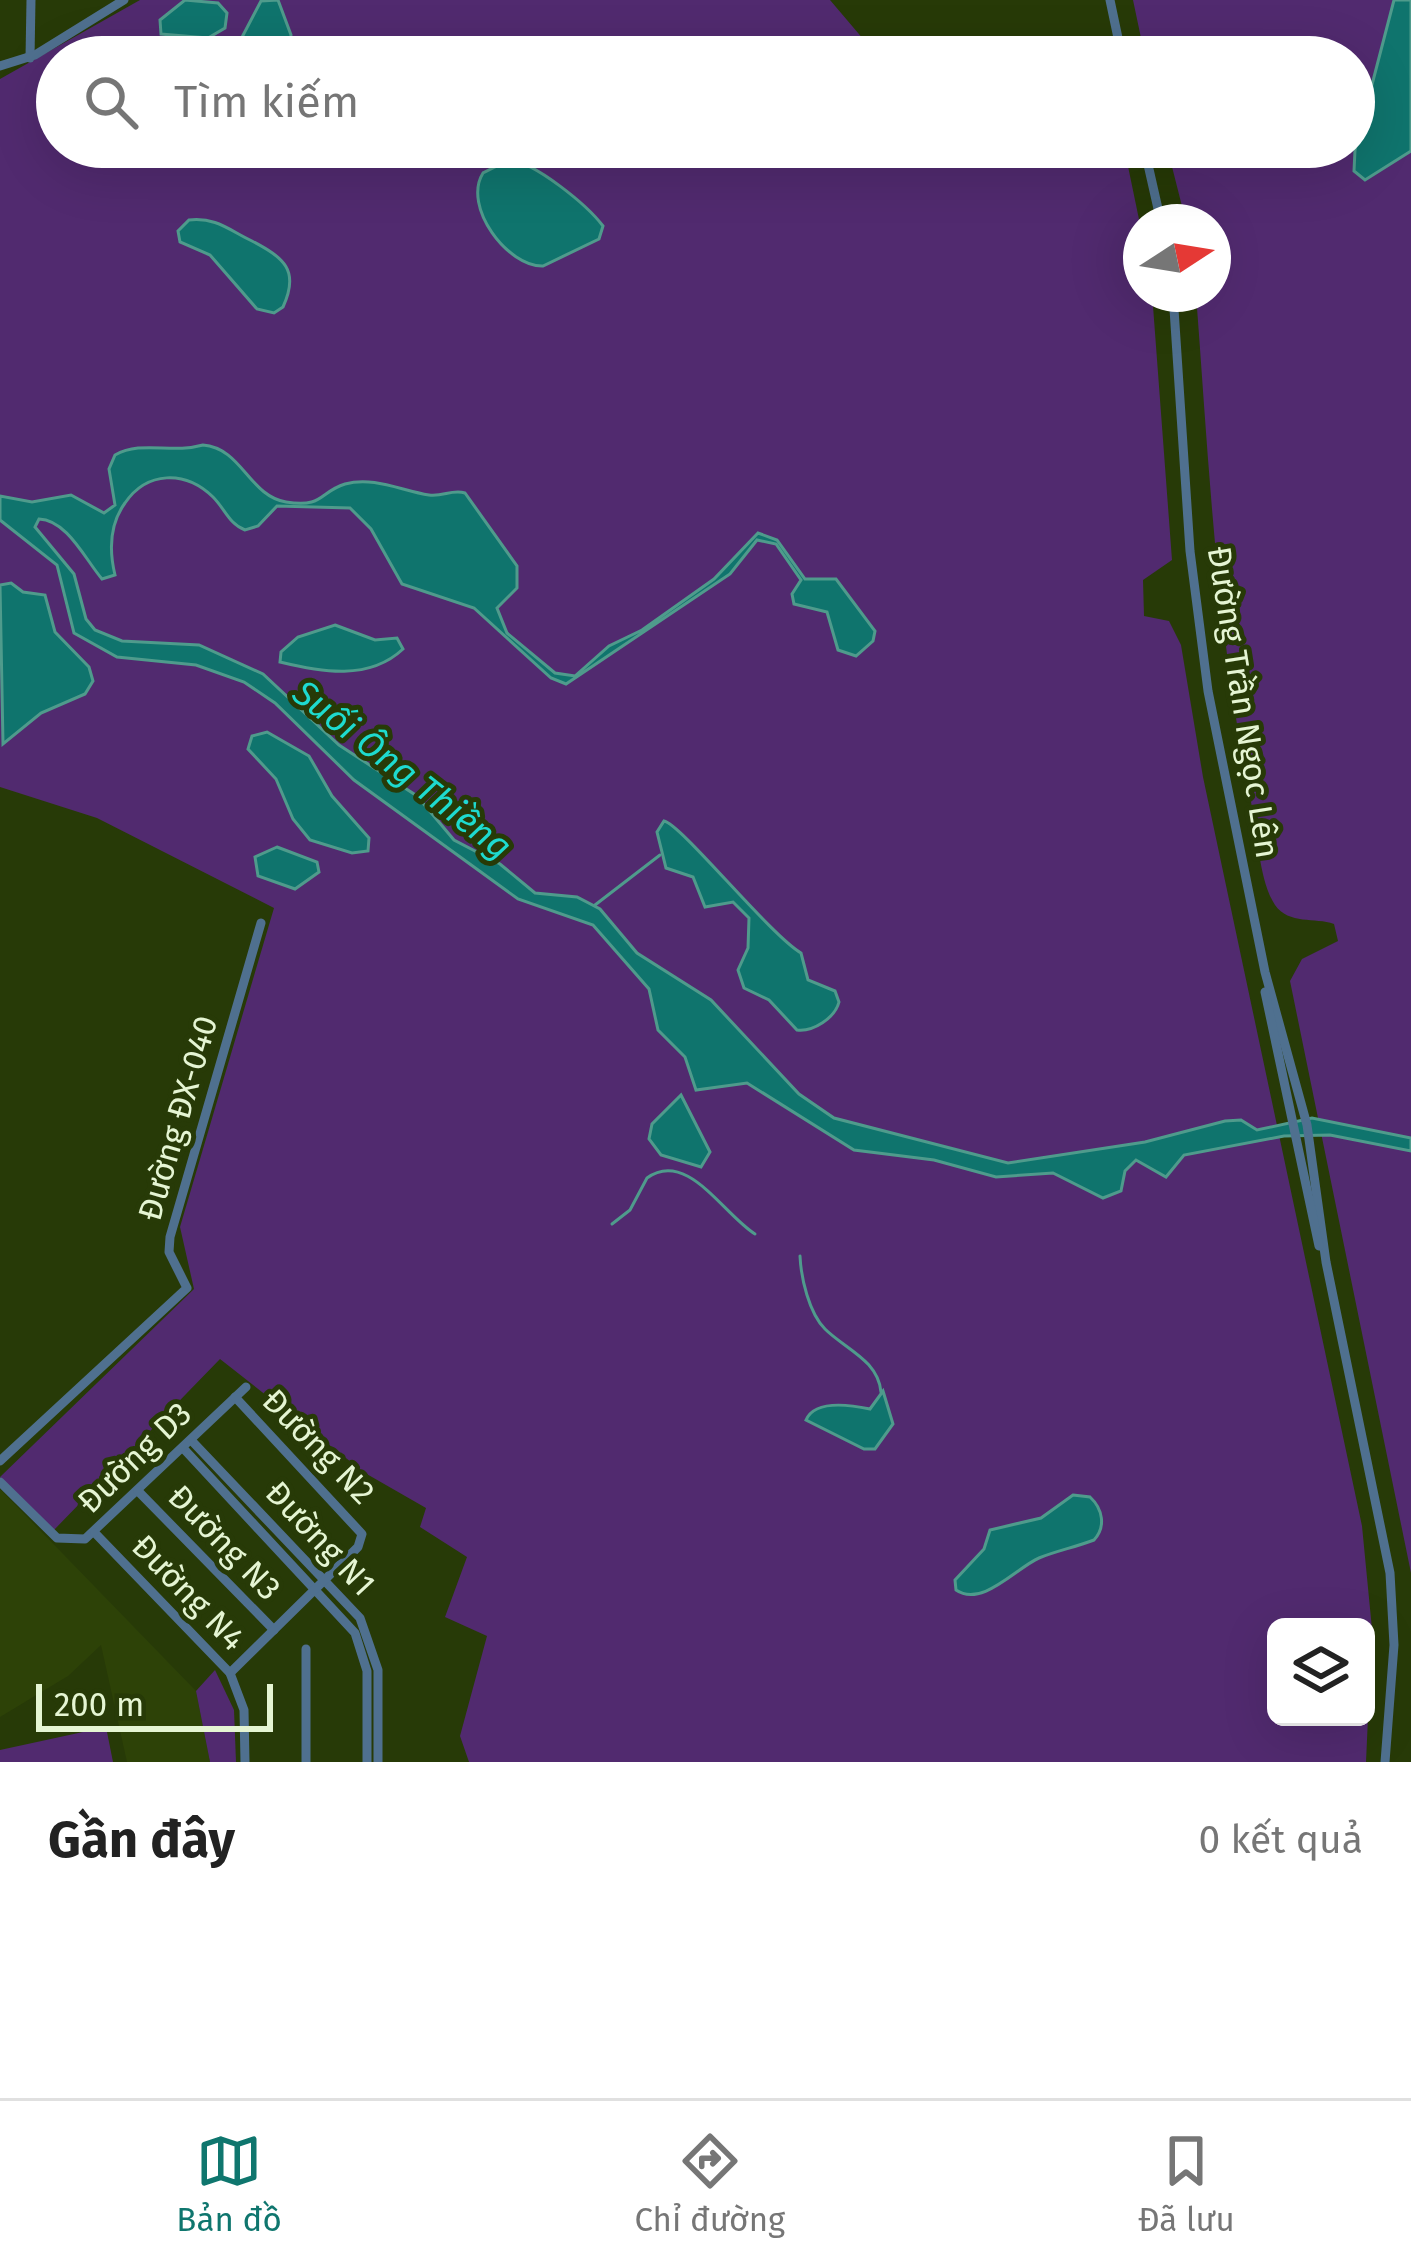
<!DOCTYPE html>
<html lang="vi">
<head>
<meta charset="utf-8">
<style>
  body { margin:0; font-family:"Fira Sans",sans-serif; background:#f6f6f6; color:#222 }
  .controls { position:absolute; right:36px; bottom:36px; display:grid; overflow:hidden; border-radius:18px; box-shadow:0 12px 48px #0002 }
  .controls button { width:108px; height:108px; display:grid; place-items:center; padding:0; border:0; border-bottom:3px solid #e0e0e0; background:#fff; color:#222; font:60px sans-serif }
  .compass { position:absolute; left:1123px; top:204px; width:108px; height:108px; border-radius:50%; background:#fff; box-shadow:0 12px 48px #0002; rotate:78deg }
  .scale { position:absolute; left:36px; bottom:30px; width:237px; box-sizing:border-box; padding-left:12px; border:6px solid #e5f5d3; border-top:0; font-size:33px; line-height:42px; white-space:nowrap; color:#e5f5d3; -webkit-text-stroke:9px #273a07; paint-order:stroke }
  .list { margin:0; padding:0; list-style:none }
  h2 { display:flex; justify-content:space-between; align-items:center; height:156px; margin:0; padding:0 48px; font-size:51px }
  h2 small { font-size:39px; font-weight:400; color:#767676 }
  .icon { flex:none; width:66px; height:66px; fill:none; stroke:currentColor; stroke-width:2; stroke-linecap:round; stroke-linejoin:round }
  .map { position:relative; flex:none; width:1411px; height:1762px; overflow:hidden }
  .search { position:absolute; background:#fff; box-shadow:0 12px 48px #0002; left:36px; right:36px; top:36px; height:132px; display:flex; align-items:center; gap:30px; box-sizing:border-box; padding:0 42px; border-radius:66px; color:#767676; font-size:45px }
  .sheet { height:336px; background:#fff }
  nav { display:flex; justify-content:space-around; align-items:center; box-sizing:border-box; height:168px; border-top:3px solid #e0e0e0; background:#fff; font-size:33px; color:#767676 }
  nav a { display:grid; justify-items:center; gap:6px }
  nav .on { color:#0f766e }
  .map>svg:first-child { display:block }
  .built { fill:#2d4207 }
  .green { fill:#512a6f; fill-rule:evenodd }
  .water { fill:#0f746d; stroke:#4f9b8c; stroke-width:3 }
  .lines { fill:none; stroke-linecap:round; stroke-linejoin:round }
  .stream { stroke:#4f9b8c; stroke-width:3 }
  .minor { stroke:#4f708f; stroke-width:9 }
  .labels { text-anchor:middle; stroke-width:10; stroke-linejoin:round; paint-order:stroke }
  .street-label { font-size:33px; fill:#e5f5d3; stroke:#273a07 }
  .water-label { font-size:36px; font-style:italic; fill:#1edbcf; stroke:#273a07 }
</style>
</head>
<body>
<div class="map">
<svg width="1411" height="1762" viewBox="0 0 1411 1762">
  <rect width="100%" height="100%" fill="#273a07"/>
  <path class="built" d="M0 1489 196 1691 210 1762H127L101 1645 68 1676 0 1717Z"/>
  <g class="green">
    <path d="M140 0H830L864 40 852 57H57V147H938L960 167 982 147H1124L1141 229V294H1151L1153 306 1172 560 1143 580 1144 616 1169 621 1181 645 1203 777 1362 1526 1372 1629 1366 1762H469L460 1736 487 1636 445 1617 467 1557 420 1527 426 1508 365 1473 220 1359 53 1531 0 1477 194 1289 180 1227 274 908 97 818 0 787V79ZM1276 1627H1366V1717H1276Z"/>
    <path d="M1133 0H1411V1573L1290 981 1302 959 1338 941 1334 924C1315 917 1289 925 1275 905 1259 881 1258 835 1252 807 1217 637 1209 466 1196 294H1213V222H1186L1167 147H1354V57H1145Z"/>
    <path d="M215 1670 234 1710 236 1762H210L196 1691Z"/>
    <path d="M106 1727 113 1762H0V1750Z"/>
  </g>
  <g class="water">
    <path d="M185 0 218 3 227 13 225 28 208 38 161 34 160 20Z"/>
    <path d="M278 0 291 35 288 57H243L240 41 261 1Z"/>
    <path d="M1394 0H1411V151L1365 180 1354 171 1355 150Z"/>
    <path d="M509 160C535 162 587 205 603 226L599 239 543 266C508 267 462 207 483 173Z"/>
    <path d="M189 220C216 217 229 230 252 241 284 258 300 270 283 307L274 313 257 309 210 255 180 242 178 231Z"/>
    <path d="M203 445C242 448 249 496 286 502 324 508 319 492 345 484 374 476 402 491 429 495 443 497 452 489 465 493L517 566V588L497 608 507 633 555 673 575 676 609 646 642 630 714 579 758 533 777 540 805 579H836L875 631 873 641 856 656 838 650 827 612 794 604 792 594 801 580 776 544 757 540 730 574 566 684 551 678 474 608 402 584 371 529 350 508 277 506 258 526 245 530C229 524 225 509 213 497 185 470 147 471 125 503 109 525 109 550 115 575L102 579C85 559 67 520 39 519L35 527 74 574 86 619 95 630 122 641 199 645 263 674 339 745 417 796 454 840 500 864 535 893 577 897 600 909 637 953 711 1000 799 1094 834 1118 1008 1163 1145 1142 1225 1121 1241 1120 1257 1130 1312 1118 1411 1138V1151L1330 1135 1284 1136 1184 1155 1166 1177 1136 1160 1125 1171 1121 1191 1103 1198 1053 1173 996 1177 934 1160 854 1150 747 1083 696 1090 685 1057 658 1030 649 989 593 925 518 899 354 780 275 703 244 682 196 665 117 657 74 633 57 565 0 520V496L32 502 71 495 104 513 115 505 109 469 115 455C142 440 171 454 203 445Z"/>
    <path d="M11 583 23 592 45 595 55 632 89 667 93 681 85 694 41 713 3 744 0 585Z"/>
    <path d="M335 625 375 640 397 638 403 649C369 681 321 672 280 662L281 652 298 637Z"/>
    <path d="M267 732 309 756 332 796 369 838 368 851 352 853 310 840 293 819 276 779 248 749 252 736Z"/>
    <path d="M664 821C681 824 770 935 801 953L808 980 835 991 839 1002C835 1018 813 1032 797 1030L769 1000 744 988 738 970 748 948 749 918 733 902 705 907 693 877 666 868 657 832Z"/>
    <path d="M277 847 317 862 319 872 295 889 258 876 255 857Z"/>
    <path d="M681 1095 710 1152 701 1167 661 1155 649 1139 652 1124Z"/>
    <path d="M883 1391 893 1424 875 1449H864L806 1420C815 1399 851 1405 870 1409Z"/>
    <path d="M1073 1495 1090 1497C1103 1509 1106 1527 1094 1540 1076 1547 1056 1551 1039 1558 1016 1568 982 1608 956 1590L955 1580 984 1549 990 1530 1041 1518Z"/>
  </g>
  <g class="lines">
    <g class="stream">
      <path d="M595 905 660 855"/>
      <path d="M612 1224 630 1210 647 1178C687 1149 723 1214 755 1234"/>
      <path d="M800 1256C801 1278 809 1313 825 1329 845 1349 878 1360 881 1392"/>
    </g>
    <g class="minor">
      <path d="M1110 0 1122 57"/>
      <path d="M30 58 31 0"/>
      <path d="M0 66 35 55 124 0"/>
      <path d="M1144 147 1161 222"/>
      <path d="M1173 294 1190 551 1208 691 1265 972 1307 1125 1326 1262 1390 1573 1394 1645 1385 1762"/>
      <path d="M1265 992 1319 1246"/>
      <path d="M191 1440 360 1618 378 1670V1762"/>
      <path d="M183 1448 355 1633 367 1671V1762"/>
      <path d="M0 1461 187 1288 169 1252 170 1237 261 923"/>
      <path d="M0 1482 57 1538 85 1539 246 1387"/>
      <path d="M138 1491 274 1630"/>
      <path d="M95 1533 230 1673 244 1710 245 1762"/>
      <path d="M230 1673 358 1547 362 1534 235 1397"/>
      <path d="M306 1762V1649"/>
    </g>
  </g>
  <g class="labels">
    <g class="street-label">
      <text transform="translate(1244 702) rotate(81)" y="12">Đường Trần Ngọc Lên</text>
      <text transform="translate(177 1118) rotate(-74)" y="12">Đường ĐX-040</text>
      <text transform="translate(319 1446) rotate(46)" y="12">Đường N2</text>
      <text transform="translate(134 1457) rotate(-44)" y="12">Đường D3</text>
      <text transform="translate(321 1538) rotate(47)" y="12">Đường N1</text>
      <text transform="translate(225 1542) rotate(46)" y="12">Đường N3</text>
      <text transform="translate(189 1592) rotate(46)" y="12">Đường N4</text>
    </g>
    <g class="water-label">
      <text transform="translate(403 769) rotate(38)" y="13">Suối Ông Thiềng</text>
    </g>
  </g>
</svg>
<div class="controls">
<button><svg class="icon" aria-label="layers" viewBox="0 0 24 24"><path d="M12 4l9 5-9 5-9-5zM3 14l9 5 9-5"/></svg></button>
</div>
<svg class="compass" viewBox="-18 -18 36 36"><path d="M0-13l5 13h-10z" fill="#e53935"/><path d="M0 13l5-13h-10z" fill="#767676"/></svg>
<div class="scale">200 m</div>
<div class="search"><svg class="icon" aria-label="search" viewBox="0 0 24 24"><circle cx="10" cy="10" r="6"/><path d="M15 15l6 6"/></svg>Tìm kiếm</div>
</div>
<section class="sheet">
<h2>Gần đây<small>0 kết quả</small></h2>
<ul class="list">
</ul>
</section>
<nav>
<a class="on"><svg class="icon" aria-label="map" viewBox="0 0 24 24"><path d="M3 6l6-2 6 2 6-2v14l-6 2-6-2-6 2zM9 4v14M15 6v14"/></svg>Bản đồ</a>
<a><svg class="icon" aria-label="directions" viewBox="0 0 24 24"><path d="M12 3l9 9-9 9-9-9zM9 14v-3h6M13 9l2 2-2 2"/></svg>Chỉ đường</a>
<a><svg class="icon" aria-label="saved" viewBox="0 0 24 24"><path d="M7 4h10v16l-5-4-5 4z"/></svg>Đã lưu</a>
</nav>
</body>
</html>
